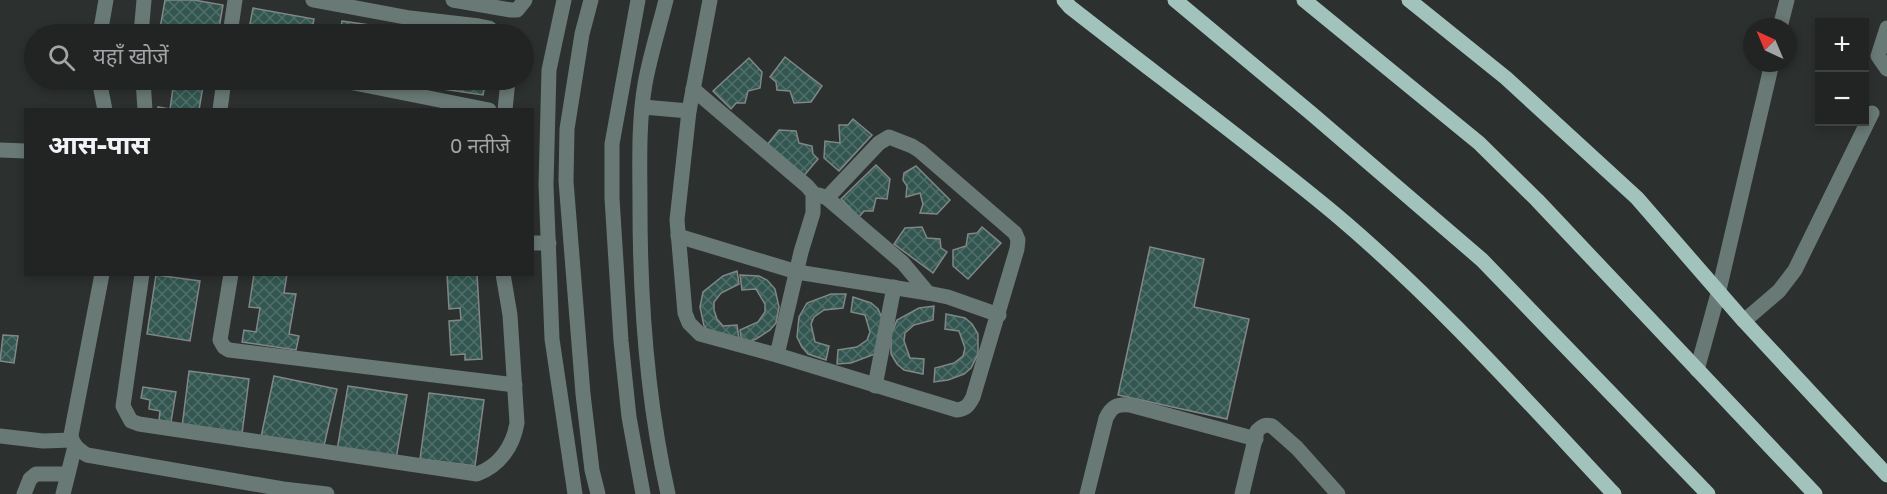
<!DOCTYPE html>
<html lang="hi">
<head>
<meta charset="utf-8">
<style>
  body { margin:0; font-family:"Golos Text","Noto Sans Devanagari",sans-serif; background:#2d3030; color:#f1f3f6 }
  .controls { position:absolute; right:18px; top:18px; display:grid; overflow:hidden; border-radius:0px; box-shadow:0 3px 9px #0003 }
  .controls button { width:54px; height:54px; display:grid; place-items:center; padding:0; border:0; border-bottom:2px solid #3e4141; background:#212423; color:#f1f3f6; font:30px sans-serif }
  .compass { position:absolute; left:1743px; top:18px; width:54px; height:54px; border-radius:50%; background:#212423; box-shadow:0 3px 9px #0003; rotate:316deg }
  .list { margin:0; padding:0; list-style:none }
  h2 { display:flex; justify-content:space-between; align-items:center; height:78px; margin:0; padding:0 24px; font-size:26px }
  h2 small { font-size:20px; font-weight:400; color:#a2a4a6 }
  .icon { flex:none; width:33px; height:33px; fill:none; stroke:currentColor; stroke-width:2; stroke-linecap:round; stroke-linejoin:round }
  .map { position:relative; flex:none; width:1887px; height:494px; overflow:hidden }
  .search { position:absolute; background:#212423; box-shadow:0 3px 9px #0003; left:24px; top:24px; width:510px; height:66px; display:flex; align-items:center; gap:15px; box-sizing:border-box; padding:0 21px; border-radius:33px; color:#a2a4a6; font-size:22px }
  .panel { position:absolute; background:#212423; box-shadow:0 3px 9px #0003; left:24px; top:108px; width:510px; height:168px; border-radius:0px }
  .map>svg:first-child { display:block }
  .building { fill:url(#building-cross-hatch); stroke:#818786; stroke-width:1.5 }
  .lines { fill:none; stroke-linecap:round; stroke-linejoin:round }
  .minor { stroke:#697975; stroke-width:15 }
  .major { stroke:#a2c3bb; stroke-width:15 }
</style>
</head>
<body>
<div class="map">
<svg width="1887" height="494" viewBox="0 0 1887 494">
  <defs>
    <pattern id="building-cross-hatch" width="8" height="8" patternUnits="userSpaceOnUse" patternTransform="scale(1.5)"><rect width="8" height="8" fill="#335750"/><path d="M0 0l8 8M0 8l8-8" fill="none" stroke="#516f6a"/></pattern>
  </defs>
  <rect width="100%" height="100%" fill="#2c302f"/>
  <g class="building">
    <path d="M165 0H194L223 5 218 34H159Z"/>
    <path d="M253 8 314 19 311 34H248Z"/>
    <path d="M342 21 404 30V34H340Z"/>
    <path d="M785 57 822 86 811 102 794 103 790 91 777 90 776 82 770 77Z"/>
    <path d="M749 58 762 72 760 88 748 91 745 103H736L731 109 713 91Z"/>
    <path d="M162 80H204L199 110H158V107L170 109 173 88 161 87Z"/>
    <path d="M424 80H486L483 95 423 86Z"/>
    <path d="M853 119 872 135 839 171 824 158 825 141 840 143 839 125H848Z"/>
    <path d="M779 130 796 131 799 143 812 146 813 154 818 159 802 178 767 145Z"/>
    <path d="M876 165 890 179 887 199 876 198 873 211H864L859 217 841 199Z"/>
    <path d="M916 166 950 200 937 214 920 213 923 204 920 193 906 197 907 186 903 180 904 173Z"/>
    <path d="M922 227 927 238 940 239 941 248 947 252 933 273 894 244 905 228Z"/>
    <path d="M982 227 1001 243 968 279 953 266V250L966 246 968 234 977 233Z"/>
    <path d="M1150 247 1204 259 1194 307 1249 319 1227 419 1118 395Z"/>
    <path d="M737 271 739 284 721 293 714 302V310L717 319 723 326 737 325 739 339 712 335 704 326 700 307 703 292 723 276Z"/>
    <path d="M254 274H287L284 293 296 294 289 334 299 336 296 350 242 342 244 330 256 332 260 308 249 307Z"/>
    <path d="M447 274H477L482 359 465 360V354L451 355 449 321 461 320 460 308 449 309Z"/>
    <path d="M156 275 200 281 190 341 147 334Z"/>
    <path d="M740 275 759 276 767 280 775 289 779 307 776 323 770 330 756 339 742 344 740 330 758 322 765 312V304L756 289 742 290Z"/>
    <path d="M831 294H846L843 308 824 310 814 317 811 324 815 342 829 346 826 360 808 354 802 347 797 337 799 317 807 303Z"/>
    <path d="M853 297 871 303 878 309 883 320 875 354 851 363 837 364 838 350 857 347 867 340 870 332 865 315 851 312Z"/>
    <path d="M934 306 933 320 914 325 905 333 904 341 910 358 924 359 923 374 904 370 897 364 891 354V335L897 320 919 308Z"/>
    <path d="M946 314 965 318 972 324 978 334V354L971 368 964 374 948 380 934 382 935 368 954 363 963 356 965 348 959 331 945 329Z"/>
    <path d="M3 335 18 336 14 363 0 361Z"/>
    <path d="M189 371 249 379 242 434 182 427Z"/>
    <path d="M274 376 337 389 323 450 261 437Z"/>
    <path d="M348 386 407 395 396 459 337 450Z"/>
    <path d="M143 387 176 392 171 422 159 420 160 411 149 409 150 400 141 398Z"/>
    <path d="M429 393 484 400 475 466 420 459Z"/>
  </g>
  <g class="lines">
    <g class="minor">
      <path d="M313 0 410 18 479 26 489 28 496 34"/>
      <path d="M453 0 511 10H517L525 0"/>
      <path d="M564 0 549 70 546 185 552 339 575 494"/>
      <path d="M591 0 582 34 567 129 566 181 583 394 592 470 598 494"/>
      <path d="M638 0 612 144V198L621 341 629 417 643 494"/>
      <path d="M666 0C659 28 650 56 645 84 638 125 640 167 640 208 640 304 647 400 668 494"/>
      <path d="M710 0 689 111 677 220 685 313 689 323 700 334 777 355 957 410C966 409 969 405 973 397L1017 249 1018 240 1015 233 920 151 912 146 889 137 879 143 827 198"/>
      <path d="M1780 27 1787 0"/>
      <path d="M1887 28 1878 56 1887 69"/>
      <path d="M100 34 106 0"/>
      <path d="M141 34 144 0"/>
      <path d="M230 34 235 0"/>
      <path d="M99 80 105 110"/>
      <path d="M143 80 145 110"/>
      <path d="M339 80 489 110"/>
      <path d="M693 89 807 186 813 193V213L801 252 777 355"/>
      <path d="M643 107 689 111"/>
      <path d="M220 110 224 80"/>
      <path d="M505 110 508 80"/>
      <path d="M0 150 26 151"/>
      <path d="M819 195 827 198 903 263 928 293"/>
      <path d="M678 236 797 272 928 293 948 297 999 315"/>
      <path d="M532 243H549"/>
      <path d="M102 274 71 435C72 445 79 450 87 455L283 489 327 494"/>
      <path d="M142 274 123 406 131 421 139 424 477 474C499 466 513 447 517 423L510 315 503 274"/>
      <path d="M231 274 220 340 224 347 229 350 515 385"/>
      <path d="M1744 321 1779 291 1795 270 1872 113"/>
      <path d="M1697 370 1719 290 1772 63"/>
      <path d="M875 386 894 287"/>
      <path d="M0 436 43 441 72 440"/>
      <path d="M24 494 30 479 36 474H67"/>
      <path d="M63 494 75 446"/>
      <path d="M1087 494 1106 418C1112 406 1117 404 1130 405L1256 439"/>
      <path d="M1242 494 1257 431C1262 426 1265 424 1272 426L1297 448 1338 494"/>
    </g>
    <g class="major">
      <path d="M1064 0 1070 7C1158 76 1249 143 1335 214 1436 299 1524 398 1614 494"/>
      <path d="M1175 0 1312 114 1482 260 1708 494"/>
      <path d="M1304 0 1479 143 1537 200 1815 494"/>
      <path d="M1409 0 1506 78 1637 198 1744 321 1887 475"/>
    </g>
  </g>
</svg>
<div class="controls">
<button>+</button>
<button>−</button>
</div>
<svg class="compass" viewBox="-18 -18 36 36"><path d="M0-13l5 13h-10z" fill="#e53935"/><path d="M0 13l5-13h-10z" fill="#a2a4a6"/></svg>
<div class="search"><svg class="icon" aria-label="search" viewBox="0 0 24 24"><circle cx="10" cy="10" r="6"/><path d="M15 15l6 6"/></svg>यहाँ खोजें</div>
<section class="panel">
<h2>आस-पास<small>0 नतीजे</small></h2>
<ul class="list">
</ul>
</section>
</div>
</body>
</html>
